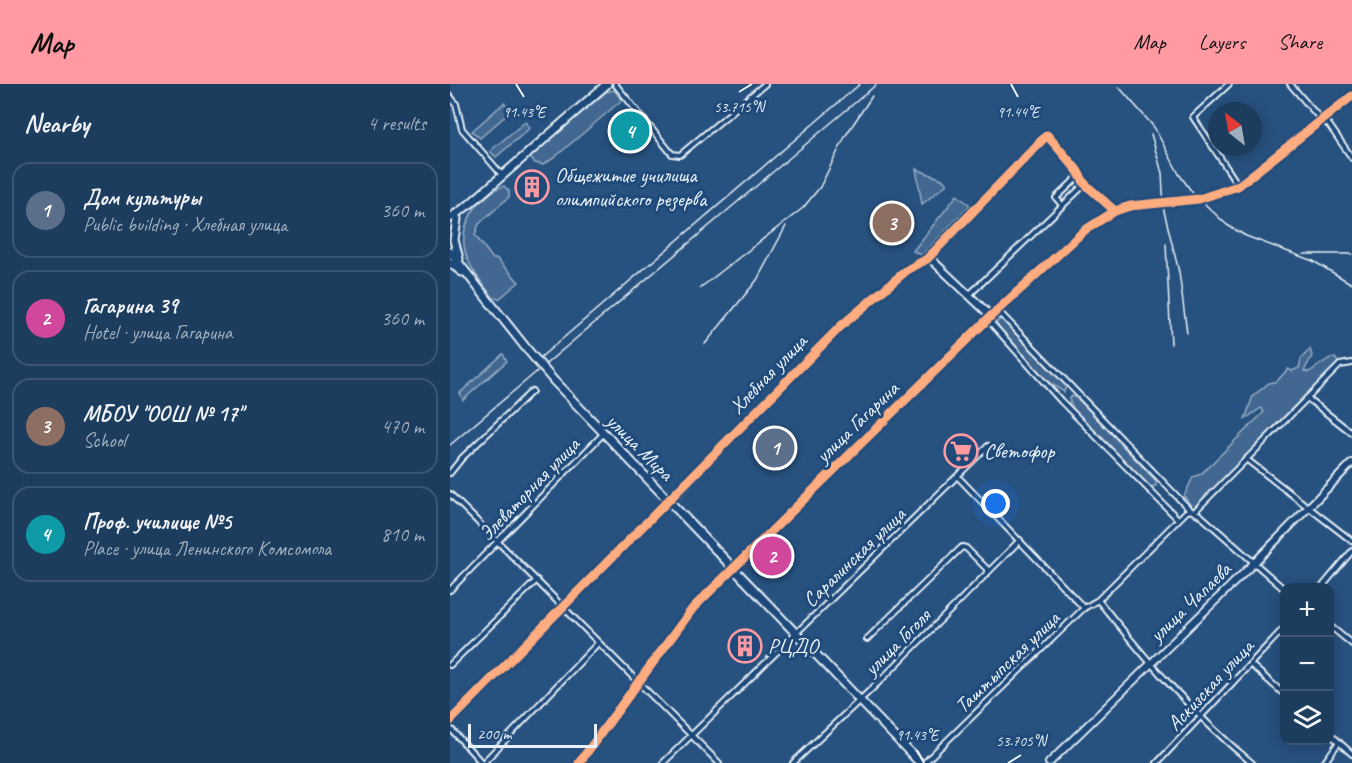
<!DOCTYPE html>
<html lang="en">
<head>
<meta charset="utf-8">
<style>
  body { margin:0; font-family:Caveat,sans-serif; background:#2a4868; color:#f1f3f6 }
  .controls { position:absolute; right:18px; bottom:18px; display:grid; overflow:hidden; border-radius:12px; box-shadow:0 3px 15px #0003 }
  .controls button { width:54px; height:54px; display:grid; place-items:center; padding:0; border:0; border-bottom:2px solid #3b5674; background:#1d3d5f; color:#f1f3f6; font:30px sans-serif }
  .compass { position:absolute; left:758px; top:18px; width:54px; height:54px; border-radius:50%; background:#1d3d5f; box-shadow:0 3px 15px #0003; rotate:329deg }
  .scale { position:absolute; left:18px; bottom:15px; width:129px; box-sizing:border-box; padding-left:6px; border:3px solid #e8f1f8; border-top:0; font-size:16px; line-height:21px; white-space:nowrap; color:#e8f1f8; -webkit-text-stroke:4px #1f4a7a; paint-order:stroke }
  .you { position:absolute; left:546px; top:420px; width:21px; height:21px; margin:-15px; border:4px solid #fff; border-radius:50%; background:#1a73e8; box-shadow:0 0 0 9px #1a73e833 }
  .badge { display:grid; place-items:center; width:39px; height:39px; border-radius:50%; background:#ff9aa2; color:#fff; font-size:20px; font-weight:700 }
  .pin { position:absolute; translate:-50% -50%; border:3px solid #fff; box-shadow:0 2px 6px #0006 }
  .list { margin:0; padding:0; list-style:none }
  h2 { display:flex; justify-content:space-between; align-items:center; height:78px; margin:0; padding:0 24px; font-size:26px }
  h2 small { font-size:20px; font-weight:400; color:#a0aebd }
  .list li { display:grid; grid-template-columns:39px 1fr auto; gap:18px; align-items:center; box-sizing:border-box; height:96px; margin:0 12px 12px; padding:0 12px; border:2px solid #3b5674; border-radius:18px }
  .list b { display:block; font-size:22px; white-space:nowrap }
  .list p { margin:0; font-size:20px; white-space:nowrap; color:#a0aebd }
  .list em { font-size:20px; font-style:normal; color:#a0aebd }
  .icon { flex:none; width:33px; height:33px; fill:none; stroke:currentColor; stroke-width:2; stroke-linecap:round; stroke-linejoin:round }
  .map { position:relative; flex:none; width:902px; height:679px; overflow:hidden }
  header { display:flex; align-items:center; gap:36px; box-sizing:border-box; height:84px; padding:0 30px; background:#ff9aa2; color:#111 }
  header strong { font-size:28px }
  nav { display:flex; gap:33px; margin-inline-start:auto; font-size:21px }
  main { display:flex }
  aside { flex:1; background:#1d3d5f }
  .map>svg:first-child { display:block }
  .green { fill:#436891; stroke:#96acc4; stroke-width:1.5 }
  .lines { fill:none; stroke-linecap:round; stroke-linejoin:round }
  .street-casing { stroke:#e8f1f8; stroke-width:8 }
  .secondary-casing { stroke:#e8f1f8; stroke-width:10 }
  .primary-casing { stroke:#e8f1f8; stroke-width:11 }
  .street { stroke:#1f4a7a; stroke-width:4 }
  .secondary { stroke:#1f4a7a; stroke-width:6 }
  .primary { stroke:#1f4a7a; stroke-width:7 }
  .rail { stroke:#e8f1f8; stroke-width:1.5 }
  .primary-bridge-casing { stroke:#e8f1f8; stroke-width:11; stroke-linecap:butt }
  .primary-bridge { stroke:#1f4a7a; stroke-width:7 }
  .cycleway-casing { stroke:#1f4a7a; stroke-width:13 }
  .cycleway { stroke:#ffac80; stroke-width:9 }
  .ticks { fill:none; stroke:#e8f1f8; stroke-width:2 }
  .labels { text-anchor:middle; stroke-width:6; stroke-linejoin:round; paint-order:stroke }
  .poi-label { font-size:21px; fill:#e8f1f8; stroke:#1f4a7a; text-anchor:start }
  .street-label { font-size:21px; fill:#e8f1f8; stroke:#1f4a7a }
  .ticks-label { font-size:15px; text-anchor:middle; fill:#e8f1f8; stroke:#1f4a7a; stroke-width:6; stroke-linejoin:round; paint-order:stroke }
</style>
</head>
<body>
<header>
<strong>Map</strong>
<nav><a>Map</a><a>Layers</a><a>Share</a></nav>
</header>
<main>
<aside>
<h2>Nearby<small>4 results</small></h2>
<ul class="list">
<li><span class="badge" style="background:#5c6f8a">1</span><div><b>Дом культуры</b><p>Public building · Хлебная улица</p></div><em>360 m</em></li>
<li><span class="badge" style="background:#d1479c">2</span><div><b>Гагарина 39</b><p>Hotel · улица Гагарина</p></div><em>360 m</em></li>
<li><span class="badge" style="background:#8d6e63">3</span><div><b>МБОУ &quot;ООШ № 17&quot;</b><p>School</p></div><em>470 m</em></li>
<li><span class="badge" style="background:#0f9aa8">4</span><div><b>Проф. училище №5</b><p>Place · улица Ленинского Комсомола</p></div><em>810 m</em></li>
</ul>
</aside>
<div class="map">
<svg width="902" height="679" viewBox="0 0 902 679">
  <rect width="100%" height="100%" fill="#27517f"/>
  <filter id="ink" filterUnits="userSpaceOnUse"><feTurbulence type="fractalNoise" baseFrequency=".0167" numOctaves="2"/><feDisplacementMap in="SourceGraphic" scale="12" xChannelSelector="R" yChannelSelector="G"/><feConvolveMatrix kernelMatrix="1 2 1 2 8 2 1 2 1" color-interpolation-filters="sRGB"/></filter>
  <g filter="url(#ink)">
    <g class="green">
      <path d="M164 6 172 16 104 74 93 81 85 79 79 73 156 8Z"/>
      <path d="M54 19 62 26 30 54 22 47Z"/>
      <path d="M75 38 80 44 46 73 40 67Z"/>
      <path d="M466 85 492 95 497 100 472 120Z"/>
      <path d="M54 102 59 107V113L29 140 25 151 43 175H47L69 198 49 215 44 214C17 183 0 155 28 120 36 113 44 104 54 102Z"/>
      <path d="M507 111 520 121 472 171 463 167Z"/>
      <path d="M551 235 616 302 614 308 595 296 549 245 546 239Z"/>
      <path d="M860 265 862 272 854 287 859 288 880 274H885L892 283 748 426 742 424 734 412 743 393 751 390 814 328 811 324 795 335 803 312 819 299 827 297 838 285 842 287 849 284 851 275Z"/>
      <path d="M53 270 57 277 13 316 10 309Z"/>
      <path d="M622 312 628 315 706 397V402L700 403 624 326 619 315Z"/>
    </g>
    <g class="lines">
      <defs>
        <g id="street">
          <path d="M165 0 222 70 230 71 315 0"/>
          <path d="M779 0 743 33 788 101"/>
          <path d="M840 0 872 37 879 41 902 74"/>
          <path d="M0 12 6 20 12 45 52 91"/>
          <path d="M613 122 606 114 629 92"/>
          <path d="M477 175 597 51 627 86 635 100 664 127"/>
          <path d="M519 211 635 100"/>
          <path d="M857 314 902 349"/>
          <path d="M796 375 902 457"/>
          <path d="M0 389 12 374 82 307"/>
          <path d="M508 393 634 524"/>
          <path d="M0 410 269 679"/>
          <path d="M745 427 890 281 902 279"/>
          <path d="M728 435 611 317 542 240 541 232 552 231 740 426 750 431 834 505"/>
          <path d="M871 504 902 467"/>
          <path d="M0 506 153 350"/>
          <path d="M648 516C695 574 743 631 802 679"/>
          <path d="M880 542 902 560"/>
          <path d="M417 555 512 463 516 464 539 487"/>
          <path d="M800 580 834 610"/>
          <path d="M0 581 87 496"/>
          <path d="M0 637 219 417"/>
          <path d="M0 644 32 679"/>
          <path d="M880 650 902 670"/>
          <path d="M33 679 148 559"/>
          <path d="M213 679 538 362"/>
          <path d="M343 679 429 598 570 456"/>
          <path d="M474 679 634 524 648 516 736 428 740 426"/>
          <path d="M707 679 834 544"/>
          <path d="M874 679 889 658"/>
        </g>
        <g id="secondary">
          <path d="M220 417 391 242 465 180 477 175 484 178 541 232"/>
          <path d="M129 679 243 524 541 232 635 146 665 127 680 122 749 115 788 102 902 12"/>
          <path d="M599 679 804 479 902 379"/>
        </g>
        <g id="primary">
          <path d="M0 134 20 120 157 0"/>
          <path d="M7 135 4 156 9 175"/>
          <path d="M0 168 76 264"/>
          <path d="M0 179 12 188"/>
          <path d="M104 297 470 679"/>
        </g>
      </defs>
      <use href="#street" class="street-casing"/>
      <use href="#secondary" class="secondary-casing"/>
      <use href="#primary" class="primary-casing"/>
      <use href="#street" class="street"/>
      <use href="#secondary" class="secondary"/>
      <use href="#primary" class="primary"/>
      <g class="rail">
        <path d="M669 3 704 43 729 90 742 108 777 141 796 152 863 177 902 200"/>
        <path d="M701 50 712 89 714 127 729 188 737 249"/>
        <path d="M716 160 721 260"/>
        <path d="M854 170H902"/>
        <path d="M250 204 353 124 370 103 396 51 422 12"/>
        <path d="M255 260 307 196 336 142"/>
        <path d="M84 279 410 0"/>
        <path d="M0 361 427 0"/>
      </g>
      <defs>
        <path id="primary-bridge" d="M76 264 104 297"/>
      </defs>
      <use href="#primary-bridge" class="primary-bridge-casing"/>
      <use href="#primary-bridge" class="primary-bridge"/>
      <defs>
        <g id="cycleway">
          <path d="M0 637 391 242 457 186 477 175 597 51 627 86 635 100 665 127"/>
          <path d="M129 679 243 524 541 232 635 146 665 127 680 122 749 115 788 102 902 12"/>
        </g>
      </defs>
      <use href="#cycleway" class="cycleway-casing"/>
      <use href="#cycleway" class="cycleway"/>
    </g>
  </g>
  <path class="ticks" d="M66 0 74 13M561 0 568 13M289 8 302 0M467 666 474 679M558 679 571 671"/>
  <defs>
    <symbol id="building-ring" viewBox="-11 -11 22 22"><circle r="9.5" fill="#1f4a7a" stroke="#ff9aa2" stroke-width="1.5"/><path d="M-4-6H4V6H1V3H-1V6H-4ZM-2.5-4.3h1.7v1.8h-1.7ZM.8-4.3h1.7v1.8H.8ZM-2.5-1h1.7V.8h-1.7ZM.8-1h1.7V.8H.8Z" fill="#ff9aa2"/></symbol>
    <symbol id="supermarket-ring" viewBox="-11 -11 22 22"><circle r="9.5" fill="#1f4a7a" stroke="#ff9aa2" stroke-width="1.5"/><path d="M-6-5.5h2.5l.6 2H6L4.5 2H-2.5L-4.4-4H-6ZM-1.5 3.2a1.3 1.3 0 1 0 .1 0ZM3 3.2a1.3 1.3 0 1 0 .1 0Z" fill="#ff9aa2"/></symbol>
  </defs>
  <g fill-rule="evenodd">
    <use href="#building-ring" x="63" y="84" width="38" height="38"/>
    <use href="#supermarket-ring" x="492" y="348" width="38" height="38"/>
    <use href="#building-ring" x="276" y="543" width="38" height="38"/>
  </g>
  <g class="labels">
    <g class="poi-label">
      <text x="105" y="98">Общежитие училища<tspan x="105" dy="24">олимпийского резерва</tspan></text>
      <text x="534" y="374">Светофор</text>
      <text x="318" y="569">РЦДО</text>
    </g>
    <g class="street-label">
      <text transform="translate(318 290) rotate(-46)" y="7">Хлебная улица</text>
      <text transform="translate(407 338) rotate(-44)" y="7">улица Гагарина</text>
      <text transform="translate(190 363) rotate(45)" y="7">улица Мира</text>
      <text transform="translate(79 405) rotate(-46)" y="7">Элеваторная улица</text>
      <text transform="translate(404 473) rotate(-44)" y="7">Саралинская улица</text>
      <text transform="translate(740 518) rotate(-44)" y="7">улица Чапаева</text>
      <text transform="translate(447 558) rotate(-45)" y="7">улица Гоголя</text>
      <text transform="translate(557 578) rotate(-44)" y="7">Таштыпская улица</text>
      <text transform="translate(760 601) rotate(-47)" y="7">Аскизская улица</text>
    </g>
  </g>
  <g class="ticks-label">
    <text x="289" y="28">53.715°N</text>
    <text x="74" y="33">91.43°E</text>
    <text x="568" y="33">91.44°E</text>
    <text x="467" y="656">91.43°E</text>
    <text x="571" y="662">53.705°N</text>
  </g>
</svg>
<div class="controls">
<button>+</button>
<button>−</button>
<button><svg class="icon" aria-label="layers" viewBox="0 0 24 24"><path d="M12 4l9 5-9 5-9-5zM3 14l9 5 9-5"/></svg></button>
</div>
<svg class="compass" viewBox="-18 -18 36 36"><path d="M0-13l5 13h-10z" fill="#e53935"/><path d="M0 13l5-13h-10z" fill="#a0aebd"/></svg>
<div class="scale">200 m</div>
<div class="you"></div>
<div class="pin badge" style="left:325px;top:364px;background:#5c6f8a">1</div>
<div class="pin badge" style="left:322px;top:472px;background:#d1479c">2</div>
<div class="pin badge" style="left:442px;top:139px;background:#8d6e63">3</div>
<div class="pin badge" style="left:180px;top:47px;background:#0f9aa8">4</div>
</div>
</main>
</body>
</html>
